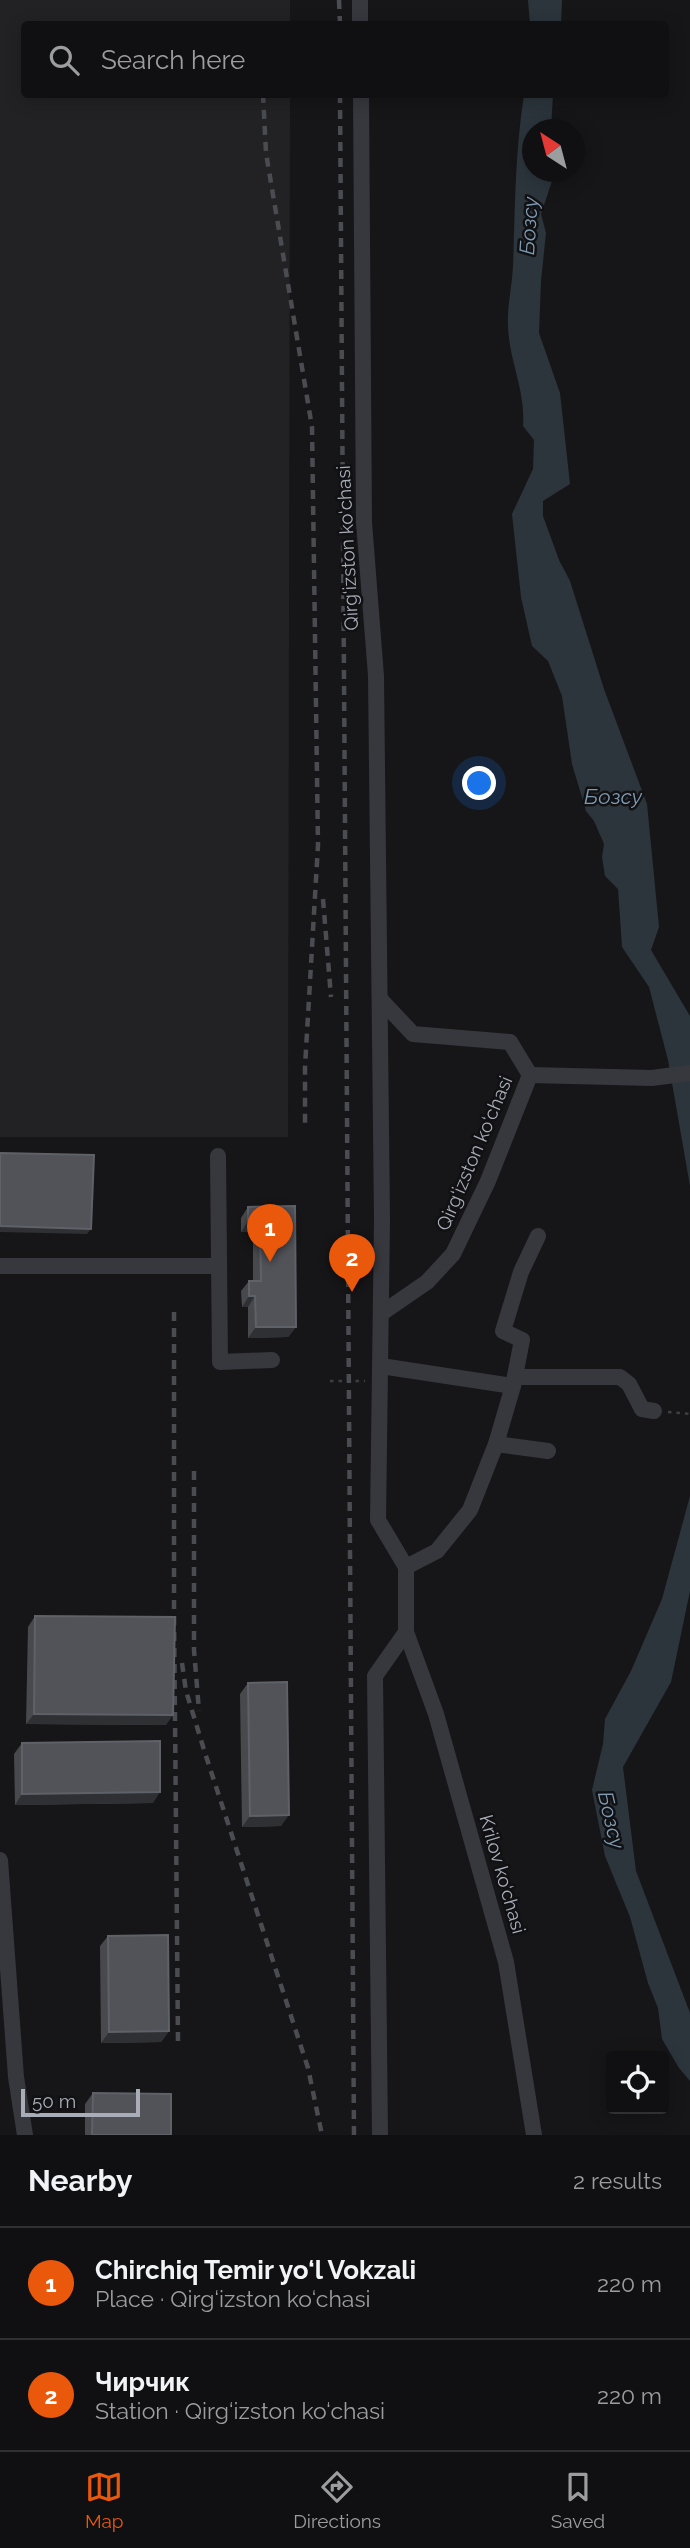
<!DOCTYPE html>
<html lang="en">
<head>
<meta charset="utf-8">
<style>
  body { margin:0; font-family:Raleway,sans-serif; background:#1e1e20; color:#f1f3f6 }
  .controls { position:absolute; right:21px; bottom:21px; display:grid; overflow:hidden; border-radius:7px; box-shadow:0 4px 18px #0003 }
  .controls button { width:63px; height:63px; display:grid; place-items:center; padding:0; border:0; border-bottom:2px solid #303032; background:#101012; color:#f1f3f6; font:35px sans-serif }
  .compass { position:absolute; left:522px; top:119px; width:63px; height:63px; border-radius:50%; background:#101012; box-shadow:0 4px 18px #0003; rotate:324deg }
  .scale { position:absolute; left:21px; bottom:18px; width:119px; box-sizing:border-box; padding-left:7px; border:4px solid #a8adb8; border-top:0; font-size:19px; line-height:24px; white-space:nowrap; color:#a8adb8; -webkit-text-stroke:5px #111113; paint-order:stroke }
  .you { position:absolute; left:480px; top:784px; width:24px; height:24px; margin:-18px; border:5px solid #fff; border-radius:50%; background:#1a73e8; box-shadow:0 0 0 10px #1a73e833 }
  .badge { display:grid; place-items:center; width:46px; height:46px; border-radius:50%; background:#ea580c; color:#fff; font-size:23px; font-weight:700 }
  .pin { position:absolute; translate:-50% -58px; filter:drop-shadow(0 2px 4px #0008) }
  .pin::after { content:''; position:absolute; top:37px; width:24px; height:21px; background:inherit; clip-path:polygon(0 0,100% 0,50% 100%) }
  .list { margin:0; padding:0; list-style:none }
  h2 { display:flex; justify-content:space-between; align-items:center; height:91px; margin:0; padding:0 28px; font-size:30px }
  h2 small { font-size:23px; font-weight:400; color:#9c9d9f }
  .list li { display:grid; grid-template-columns:46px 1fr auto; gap:21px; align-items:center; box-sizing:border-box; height:112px; padding:0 28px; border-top:2px solid #303032 }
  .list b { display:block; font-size:26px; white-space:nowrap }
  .list p { margin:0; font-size:23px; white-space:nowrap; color:#9c9d9f }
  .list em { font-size:23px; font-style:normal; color:#9c9d9f }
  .icon { flex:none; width:38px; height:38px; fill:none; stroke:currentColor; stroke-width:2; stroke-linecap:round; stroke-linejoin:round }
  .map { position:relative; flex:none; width:690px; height:2135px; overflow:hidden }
  .search { position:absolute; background:#101012; box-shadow:0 4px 18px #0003; left:21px; right:21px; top:21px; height:77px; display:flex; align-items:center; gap:18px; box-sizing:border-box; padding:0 24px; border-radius:7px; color:#9c9d9f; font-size:26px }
  .sheet { height:315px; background:#101012 }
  nav { display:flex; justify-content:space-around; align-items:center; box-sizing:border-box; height:98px; border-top:2px solid #303032; background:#101012; font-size:19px; color:#9c9d9f }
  nav a { display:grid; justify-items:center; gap:4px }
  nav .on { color:#ea580c }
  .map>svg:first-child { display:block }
  .built { fill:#222225 }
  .water { fill:#2c353c }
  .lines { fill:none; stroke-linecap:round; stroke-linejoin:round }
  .path { stroke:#3d3f44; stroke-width:2.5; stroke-dasharray:3.5 5; stroke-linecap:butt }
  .minor { stroke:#37383d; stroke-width:16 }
  .rail { stroke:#4a4c52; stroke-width:4.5; stroke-dasharray:9 7; stroke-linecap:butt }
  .wall { fill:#47494d }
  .shaded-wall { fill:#2f3033 }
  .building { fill:#525359; stroke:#5f6168; stroke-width:2 }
  .labels { text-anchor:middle; stroke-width:5; stroke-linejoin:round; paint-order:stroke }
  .street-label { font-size:19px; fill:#a8adb8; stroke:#111113 }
  .water-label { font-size:21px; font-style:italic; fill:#7f9bb3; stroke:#111113 }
</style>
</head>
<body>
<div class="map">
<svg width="690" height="2135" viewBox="0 0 690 2135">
  <rect width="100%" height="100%" fill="#161618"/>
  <path class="built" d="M0 0H290V24H24V94L290 95 288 1137H0Z"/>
  <g class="water">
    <path d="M528 0H562L561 24H530Z"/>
    <path d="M524 95H553L551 129 532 130V172H553V178L541 214 546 233 541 281 539 333 560 393 570 484 543 501V516L559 560 570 581 604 689 647 804 659 927 651 950 690 1016V1186L668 1060 649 987 622 947 618 889 605 876 602 857 604 844 594 821 586 811 572 764 562 696 548 661 532 646 521 597 512 514 533 469 534 440 523 426C526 392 509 360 508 326 507 306 512 286 513 267 515 209 515 152 524 95Z"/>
    <path d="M690 1496V1591L671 1682 623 1767 636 1871 690 2013V2081L679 2068 662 2039 658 2008 648 1983 630 1917 605 1856 592 1790 603 1744 605 1719 631 1671 662 1599Z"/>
  </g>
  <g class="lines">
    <g class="path">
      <path d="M330 1381H365"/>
      <path d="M668 1412 690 1414"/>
    </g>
    <g class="minor">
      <path d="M360 0V24"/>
      <path d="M361 94 364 522 376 676 382 1219 378 1520 406 1567V1632L436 1714 506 1962 534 2135"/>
      <path d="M380 999 413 1034 510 1042 530 1075"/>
      <path d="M530 1075 652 1078 690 1073"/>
      <path d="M218 1156 220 1362 272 1360"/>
      <path d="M0 1266H218"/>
      <path d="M382 1313 427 1282 453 1254 488 1181 530 1075"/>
      <path d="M381 1366 513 1386"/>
      <path d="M515 1377H620L629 1384 642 1409 654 1411"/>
      <path d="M496 1444 548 1451"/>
      <path d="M406 1567 437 1551 470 1510 496 1444 513 1386 522 1340 503 1331 521 1272 538 1236"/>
      <path d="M0 1860 16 2077 25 2135"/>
      <path d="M380 2135 375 1676 406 1632"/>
    </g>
    <g class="rail">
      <path d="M339 0 340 24"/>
      <path d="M263 94 266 153 312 427 318 845 305 1067V1127"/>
      <path d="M340 94 354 2135"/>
      <path d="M323 899 331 997"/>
      <path d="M174 1312V1612L178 2041"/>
      <path d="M194 1471V1650L199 1711"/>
      <path d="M182 1663 186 1691 205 1753 308 2068 322 2135"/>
    </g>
  </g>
  <g class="wall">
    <path d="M295 1206 296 1327 288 1337 248 1338V1307H242L241 1291 249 1281H253V1232H241V1218L248 1207Z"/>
    <path d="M35 1616 166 1725 26 1724 28 1627Z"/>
    <path d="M248 1683 281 1826 242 1827 240 1694Z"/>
    <path d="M22 1743 153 1803 15 1805 14 1754Z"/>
    <path d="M108 1936 169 2031 161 2042 101 2043 100 1946Z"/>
    <path d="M93 2093 171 2135H85V2104Z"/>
  </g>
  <g class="shaded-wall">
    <path d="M248 1221H260L253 1232H241Z"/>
    <path d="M0 1226 91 1229 87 1234 0 1232Z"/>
    <path d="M249 1296H255L248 1307H242Z"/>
    <path d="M256 1327H296L288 1337 248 1338Z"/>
    <path d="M34 1714 173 1715 166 1725 26 1724Z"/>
    <path d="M160 1792 153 1803 15 1805 22 1794Z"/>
    <path d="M289 1815 281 1826 242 1827 250 1816Z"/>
    <path d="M169 2031 161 2042 101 2043 109 2032Z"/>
  </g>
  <g class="building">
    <path d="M0 1153 94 1155 91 1229 0 1226Z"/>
    <path d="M295 1206 296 1327H256L255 1296H249V1281H261L260 1221H248V1207Z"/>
    <path d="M35 1616 175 1617 173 1715 34 1714Z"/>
    <path d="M287 1682 289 1815 250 1816 248 1683Z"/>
    <path d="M160 1741V1792L22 1794V1743Z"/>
    <path d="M168 1935 169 2031 109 2032 108 1936Z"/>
    <path d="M93 2093 171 2094V2135H92Z"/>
  </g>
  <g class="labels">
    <g class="street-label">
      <text transform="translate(347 548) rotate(-93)" y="7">Qirg‘izston ko‘chasi</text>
      <text transform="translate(474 1153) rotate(-67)" y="7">Qirg‘izston ko‘chasi</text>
      <text transform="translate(503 1874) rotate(74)" y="7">Krilov ko‘chasi</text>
    </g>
    <g class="water-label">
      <text transform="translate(529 226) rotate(-86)" y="7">Бозсу</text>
      <text x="613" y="804">Бозсу</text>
      <text transform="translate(611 1820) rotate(77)" y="7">Бозсу</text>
    </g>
  </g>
</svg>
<div class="controls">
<button><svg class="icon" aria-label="locate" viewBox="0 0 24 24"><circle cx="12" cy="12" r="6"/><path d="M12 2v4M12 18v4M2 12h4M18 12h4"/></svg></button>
</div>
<svg class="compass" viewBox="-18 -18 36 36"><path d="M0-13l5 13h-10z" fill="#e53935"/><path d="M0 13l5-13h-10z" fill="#9c9d9f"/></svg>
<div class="scale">50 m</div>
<div class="you"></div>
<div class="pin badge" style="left:270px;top:1262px">1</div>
<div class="pin badge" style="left:352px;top:1292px">2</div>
<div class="search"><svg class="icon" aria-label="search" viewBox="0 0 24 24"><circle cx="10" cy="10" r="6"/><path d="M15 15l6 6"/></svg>Search here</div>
</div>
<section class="sheet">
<h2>Nearby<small>2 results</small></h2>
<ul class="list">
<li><span class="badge">1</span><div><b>Chirchiq Temir yo‘l Vokzali</b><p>Place · Qirg‘izston ko‘chasi</p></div><em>220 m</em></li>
<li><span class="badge">2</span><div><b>Чирчик</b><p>Station · Qirg‘izston ko‘chasi</p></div><em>220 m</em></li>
</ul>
</section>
<nav>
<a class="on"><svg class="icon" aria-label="map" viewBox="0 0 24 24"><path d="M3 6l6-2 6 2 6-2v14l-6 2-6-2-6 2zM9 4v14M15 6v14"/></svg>Map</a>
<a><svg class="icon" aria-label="directions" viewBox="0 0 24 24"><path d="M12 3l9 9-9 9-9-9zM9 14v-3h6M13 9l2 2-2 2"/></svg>Directions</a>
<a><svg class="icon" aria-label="saved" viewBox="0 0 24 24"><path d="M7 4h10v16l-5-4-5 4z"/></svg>Saved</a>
</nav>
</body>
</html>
